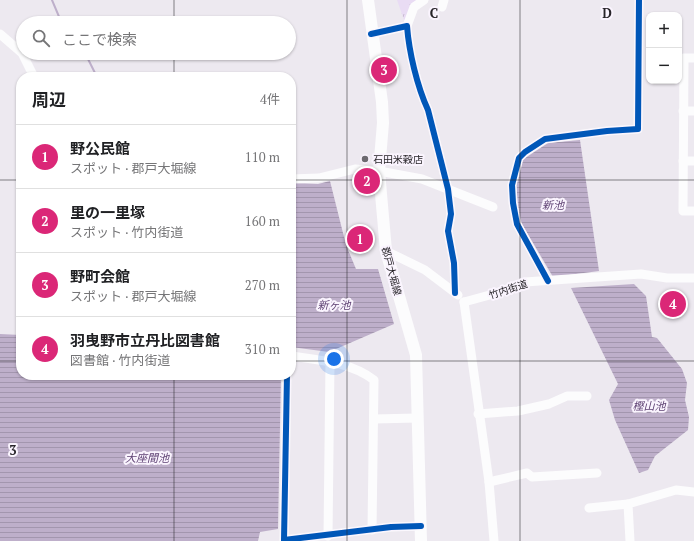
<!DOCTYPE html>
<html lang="ja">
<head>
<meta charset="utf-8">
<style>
  body { margin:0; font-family:"PT Serif","Noto Sans JP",serif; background:#f2f2f2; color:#202124 }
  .controls { position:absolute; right:12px; top:12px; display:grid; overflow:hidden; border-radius:8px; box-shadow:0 1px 3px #0004 }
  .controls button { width:36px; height:36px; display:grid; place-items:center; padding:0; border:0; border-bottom:1px solid #e0e0e0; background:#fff; color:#202124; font:20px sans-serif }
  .you { position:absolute; left:334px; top:359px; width:14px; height:14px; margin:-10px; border:3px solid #fff; border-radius:50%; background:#1a73e8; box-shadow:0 0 0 6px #1a73e833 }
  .badge { display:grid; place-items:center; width:26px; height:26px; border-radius:50%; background:#db2777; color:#fff; font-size:13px; font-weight:700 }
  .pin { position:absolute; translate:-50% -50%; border:2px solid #fff; box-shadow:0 1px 4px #0006 }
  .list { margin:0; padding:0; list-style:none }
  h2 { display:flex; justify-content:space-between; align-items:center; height:52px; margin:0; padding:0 16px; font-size:17px }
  h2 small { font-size:13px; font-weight:400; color:#757577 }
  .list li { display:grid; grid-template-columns:26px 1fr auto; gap:12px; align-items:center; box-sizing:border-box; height:64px; padding:0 16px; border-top:1px solid #e0e0e0 }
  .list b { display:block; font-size:15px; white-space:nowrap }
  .list p { margin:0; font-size:13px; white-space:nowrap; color:#757577 }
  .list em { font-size:13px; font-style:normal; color:#757577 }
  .icon { flex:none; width:22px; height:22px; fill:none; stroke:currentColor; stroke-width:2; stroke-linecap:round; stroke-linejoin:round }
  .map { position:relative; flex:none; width:694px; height:541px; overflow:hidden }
  .search { position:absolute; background:#fff; box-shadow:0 1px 3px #0004; left:16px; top:16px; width:280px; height:44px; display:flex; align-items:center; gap:10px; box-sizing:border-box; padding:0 14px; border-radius:22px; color:#757577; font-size:15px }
  .panel { position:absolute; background:#fff; box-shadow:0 1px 3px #0004; left:16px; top:72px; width:280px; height:308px; border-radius:16px }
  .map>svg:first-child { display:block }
  .park { fill:url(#park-tufts) }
  .water { fill:url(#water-rules) }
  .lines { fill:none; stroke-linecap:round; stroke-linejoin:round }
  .stream { stroke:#beafca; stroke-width:2 }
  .minor { stroke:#fcfcfd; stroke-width:9 }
  .secondary { stroke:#fcfcfd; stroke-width:12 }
  .cycleway-casing { stroke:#faf4fe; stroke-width:8 }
  .cycleway { stroke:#0057b8; stroke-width:6 }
  .grid { fill:none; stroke:#272429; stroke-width:1; stroke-opacity:0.55 }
  .poi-dot { fill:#6c696f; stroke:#faf4fe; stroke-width:1.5 }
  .labels { text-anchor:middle; stroke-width:4; stroke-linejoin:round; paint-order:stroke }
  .poi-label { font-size:10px; fill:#272429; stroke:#faf4fe; text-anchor:start }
  .street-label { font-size:10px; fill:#272429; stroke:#faf4fe }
  .water-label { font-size:11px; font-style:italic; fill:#5e4173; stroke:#faf4fe }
  .grid-label { font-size:13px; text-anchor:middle; font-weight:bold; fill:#272429; stroke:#faf4fe; stroke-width:4; stroke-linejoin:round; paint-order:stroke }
</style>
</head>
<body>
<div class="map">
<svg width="694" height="541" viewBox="0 0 694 541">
  <defs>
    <pattern id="park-tufts" width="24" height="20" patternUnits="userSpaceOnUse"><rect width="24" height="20" fill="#e9dcf4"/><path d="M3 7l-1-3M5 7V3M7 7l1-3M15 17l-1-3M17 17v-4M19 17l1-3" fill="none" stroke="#c8bdd1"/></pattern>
    <pattern id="water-rules" width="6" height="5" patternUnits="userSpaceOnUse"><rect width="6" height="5" fill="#beafca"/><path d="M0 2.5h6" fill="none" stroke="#a396ae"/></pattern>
  </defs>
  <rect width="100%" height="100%" fill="#ede9f0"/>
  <path class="park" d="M397 0H421L407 20H404Z"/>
  <g class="water">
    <path d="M580 140 599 271 553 277 519 219 516 182 522 160 548 143Z"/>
    <path d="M330 181 346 245 356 269H378L394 324 329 352 291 347V183L318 184Z"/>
    <path d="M634 284 646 296 652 337 657 338 682 369 687 383 685 400 689 417 688 430 655 456 648 470 639 473 615 420 609 400 618 384 571 288Z"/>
    <path d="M0 334 21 335V375H281L278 529 260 532 258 541H0Z"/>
  </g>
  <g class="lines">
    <g class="stream">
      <path d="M52 0 60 19 64 23"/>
      <path d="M85 53 97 77"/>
    </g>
    <g class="minor">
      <path d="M442 7 444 0"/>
      <path d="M407 26 414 7 424 0"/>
      <path d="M0 34 22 53 34 77"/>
      <path d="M371 34 407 26C409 52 417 86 428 110L448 189 451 214 448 231 454 263 455 293"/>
      <path d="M694 58H684L683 211H694"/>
      <path d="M683 111H694"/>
      <path d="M683 161H694"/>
      <path d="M291 179 319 178 355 169 379 171 422 179 493 207"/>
      <path d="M386 251 425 270 458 295"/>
      <path d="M548 281 517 224 513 203 512 185 519 158 525 152 545 139 607 131 638 129 639 0"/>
      <path d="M464 302 489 482 494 541"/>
      <path d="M464 302 497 293 525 282 641 274 667 278H694"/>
      <path d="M291 356C319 360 351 362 374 380L372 530"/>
      <path d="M287 375 284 540 391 527 421 526"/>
      <path d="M478 414 518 411 549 404 567 396H587"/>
      <path d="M374 419 417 418"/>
      <path d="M489 482 527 473 532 477 597 473"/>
      <path d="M589 508 628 504"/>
      <path d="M328 536 330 362"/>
      <path d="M630 541 628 504 676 490 694 492"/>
    </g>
    <path class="secondary" d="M368 0 382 102 383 123 379 171 386 251 416 355 421 541"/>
    <defs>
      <g id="cycleway">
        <path d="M371 34 407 26C409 52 417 86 428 110L448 189 451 214 448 231 454 263 455 293"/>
        <path d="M548 281 517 224 513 203 512 185 519 158 525 152 545 139 607 131 638 129 639 0"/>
        <path d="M287 375 284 540 391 527 421 526"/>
      </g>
    </defs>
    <use href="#cycleway" class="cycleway-casing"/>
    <use href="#cycleway" class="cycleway"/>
  </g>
  <path class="grid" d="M174 0V23M347 0V541M520 0V541M174 53V77M0 180H21M291 180H694M0 361H21M291 361H694M174 375V541"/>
  <circle class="poi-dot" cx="365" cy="159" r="4"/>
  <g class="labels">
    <g class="poi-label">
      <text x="373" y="163">石田米穀店</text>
    </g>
    <g class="street-label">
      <text transform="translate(392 271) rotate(75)" y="4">郡戸大堀線</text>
      <text transform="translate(508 289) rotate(-18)" y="4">竹内街道</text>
    </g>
    <g class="water-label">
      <text x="553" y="209">新池</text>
      <text x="334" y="309">新ヶ池</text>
      <text x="649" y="410">樫山池</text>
      <text x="147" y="462">大座間池</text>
    </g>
  </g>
  <g class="grid-label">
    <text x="434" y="18">C</text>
    <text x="607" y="18">D</text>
    <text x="13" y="455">3</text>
  </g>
</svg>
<div class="controls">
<button>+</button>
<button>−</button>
</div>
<div class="you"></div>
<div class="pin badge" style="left:360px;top:239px">1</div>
<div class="pin badge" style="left:367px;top:181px">2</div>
<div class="pin badge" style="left:384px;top:70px">3</div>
<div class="pin badge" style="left:673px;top:304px">4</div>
<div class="search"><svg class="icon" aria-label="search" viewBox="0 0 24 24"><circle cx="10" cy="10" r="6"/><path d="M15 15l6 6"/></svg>ここで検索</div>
<section class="panel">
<h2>周辺<small>4件</small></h2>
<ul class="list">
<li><span class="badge">1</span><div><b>野公民館</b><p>スポット · 郡戸大堀線</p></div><em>110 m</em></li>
<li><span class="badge">2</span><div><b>里の一里塚</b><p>スポット · 竹内街道</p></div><em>160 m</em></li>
<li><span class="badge">3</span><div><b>野町会館</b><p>スポット · 郡戸大堀線</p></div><em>270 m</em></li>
<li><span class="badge">4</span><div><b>羽曳野市立丹比図書館</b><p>図書館 · 竹内街道</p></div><em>310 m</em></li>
</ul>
</section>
</div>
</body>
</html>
